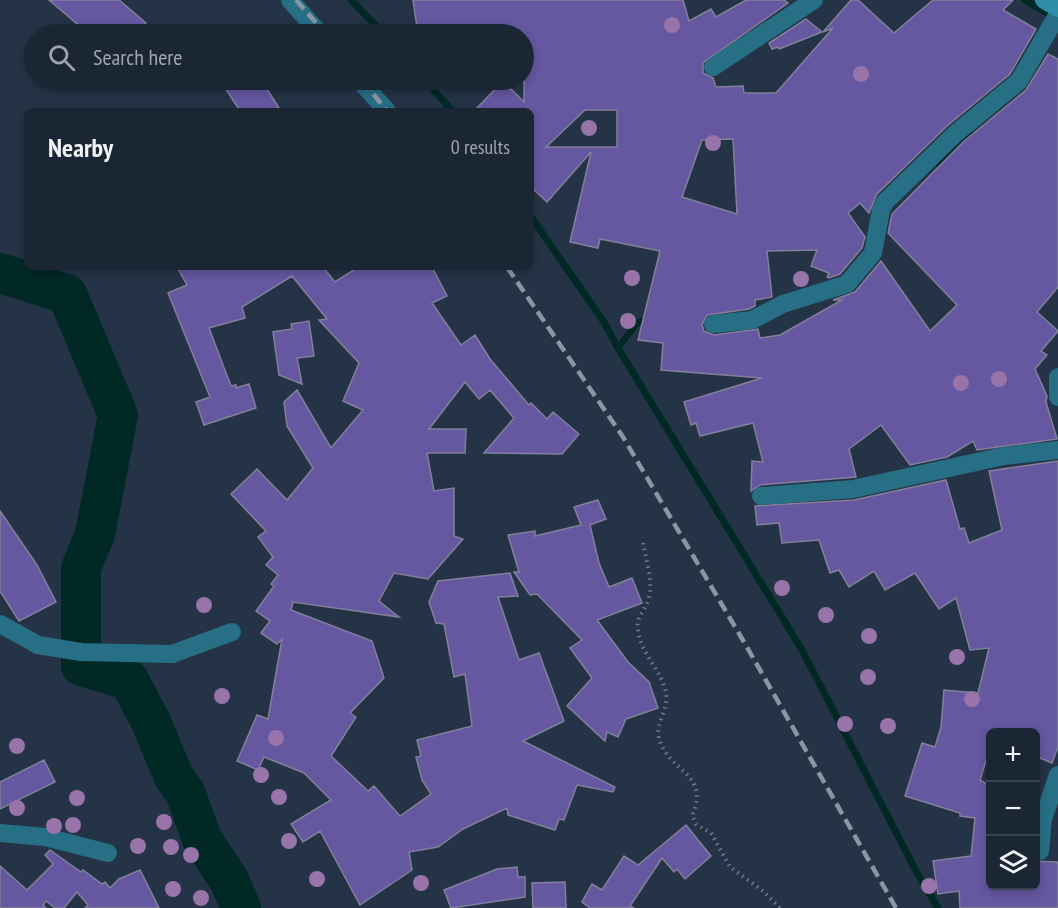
<!DOCTYPE html>
<html lang="en">
<head>
<meta charset="utf-8">
<style>
  body { margin:0; font-family:"PT Sans Narrow",sans-serif; background:#242e3c; color:#f1f3f6 }
  .controls { position:absolute; right:18px; bottom:18px; display:grid; overflow:hidden; border-radius:9px; box-shadow:0 3px 9px #0003 }
  .controls button { width:54px; height:54px; display:grid; place-items:center; padding:0; border:0; border-bottom:2px solid #39434f; background:#1b2634; color:#f1f3f6; font:30px sans-serif }
  .list { margin:0; padding:0; list-style:none }
  h2 { display:flex; justify-content:space-between; align-items:center; height:78px; margin:0; padding:0 24px; font-size:26px }
  h2 small { font-size:20px; font-weight:400; color:#a0a5ac }
  .icon { flex:none; width:33px; height:33px; fill:none; stroke:currentColor; stroke-width:2; stroke-linecap:round; stroke-linejoin:round }
  .map { position:relative; flex:none; width:1058px; height:908px; overflow:hidden }
  .search { position:absolute; background:#1b2634; box-shadow:0 3px 9px #0003; left:24px; top:24px; width:510px; height:66px; display:flex; align-items:center; gap:15px; box-sizing:border-box; padding:0 21px; border-radius:33px; color:#a0a5ac; font-size:22px }
  .panel { position:absolute; background:#1b2634; box-shadow:0 3px 9px #0003; left:24px; top:108px; width:510px; height:162px; border-radius:9px }
  .map>svg:first-child { display:block }
  .lines { fill:none; stroke-linecap:round; stroke-linejoin:round }
  .stream { stroke:#002926; stroke-width:7 }
  .river { stroke:#002926; stroke-width:40 }
  .building { fill:#6557a0; stroke:#83809b; stroke-width:1.5; fill-rule:evenodd }
  .path { stroke:#6f7b8b; stroke-width:4; stroke-dasharray:1.5 4.5; stroke-linecap:butt }
  .street { stroke:#266f84; stroke-width:18 }
  .secondary { stroke:#308da8; stroke-width:18 }
  .rail { stroke:#8b96a5; stroke-width:4.5; stroke-dasharray:12 6; stroke-linecap:butt }
  .tree { fill:#9974ab }
</style>
</head>
<body>
<div class="map">
<svg width="1058" height="908" viewBox="0 0 1058 908">
  <rect width="100%" height="100%" fill="#243346"/>
  <g class="lines">
    <g class="stream">
      <path d="M351 0 384 34"/>
      <path d="M1025 0 1054 17"/>
      <path d="M425 80 452 111"/>
      <path d="M938 163 969 133"/>
      <path d="M531 217 604 322 618 348 802 650 916 871 938 908"/>
      <path d="M618 348 637 323 650 318"/>
    </g>
    <path class="river" d="M0 273 67 294 118 415 95 534 81 568V666L129 680 151 722 174 777 185 792 202 839 229 880 241 908"/>
  </g>
  <g class="building">
    <path d="M49 0H119L146 23 136 34H89Z"/>
    <path d="M413 0H683L689 21 711 9 716 17 746 0H784L788 3 703 63V73L713 78 716 87 743 86 744 93H776L833 28 823 32 851 0H858L894 33 933 0H1013L1003 10 1036 29 1010 74 947 126 877 194 869 213 860 203 848 213 865 237 862 248 840 274 829 278 827 277 829 273 811 266 817 250 767 251 772 297 755 300V306L749 309 707 315 702 325 704 331 714 335 758 329 760 338 780 335 842 300H833L855 292 881 261 930 331 957 305 888 233 892 214 963 142 1026 90 1048 54 1058 59V287L1037 312 1058 331 1041 351 1047 355 1035 369 1047 396 1046 402 1057 439 977 450 973 441 947 457 910 465 881 425 849 449 856 477 760 485 751 491 752 461 763 462 753 423 700 436 696 423 691 425 684 402 762 378 661 370 663 343 638 340 660 251 600 239 598 248 570 242 591 152 547 202 531 187V111H474L503 81 524 102V34H418ZM585 110H617V147H546ZM733 139 737 214 682 197 702 140Z"/>
    <path d="M806 19 822 32 779 49 778 47 772 49 769 43Z"/>
    <path d="M220 80H261L281 111H240Z"/>
    <path d="M177 267H323L335 282 358 267H432L447 296 432 303 461 345 475 335 490 359 529 405 531 403 547 419 553 412 579 434 562 454 484 453 514 418 490 390 479 399 465 382 429 429H466L465 453H427L434 491 454 488V536L463 539 428 579 394 573 379 601 399 617 293 602 291 610 372 641 384 678 350 713 356 717 331 756 368 791 374 786 400 816 431 794 422 780 416 757 421 756 417 740 472 726 465 674 454 677 444 624 436 623 429 602 438 581 510 573 518 596 498 597 519 660 539 653 564 721 523 741 615 787 613 792 577 785 564 820 559 819 555 830 508 815 507 808 463 829 438 847 409 852 412 870 360 905 320 831 303 842 291 824 331 800 304 773 264 757 258 770 237 761 257 715 268 719 282 639 277 644 261 633 270 621 256 611 274 586 271 584 278 575 266 565 273 557 258 537 266 531 231 494 257 469 287 500 313 468 287 426 284 402 297 390 331 448 363 410 343 401 359 363 319 320 327 319 292 276 242 307 245 318 209 328 231 386 236 385V388L249 384 256 408 204 425 196 402 210 397 168 293 187 285Z"/>
    <path d="M309 321 314 356 297 358 302 384 279 375 273 332 292 329 291 324Z"/>
    <path d="M1058 461V747L1052 763 1035 756V732H990V748L980 780 990 786V885H1035V861L1058 862V908H960L959 891 938 894 933 861 971 856 975 818 960 816V813L905 796 922 743 935 747 941 727 944 690 978 693 989 648 970 650 956 598 939 609 915 573 885 590 874 571 849 587 839 570 830 573 819 540 782 543 779 523 757 525 755 506 854 500 946 480 960 529 964 528 969 543 1002 530 989 471Z"/>
    <path d="M598 500 606 519 590 525 599 563 609 587 632 578 642 603 597 620 628 662 649 682 658 708 626 719 618 737 607 732 605 741 567 706 592 678 570 648 582 640 537 594 530 595 514 572H519L508 535 535 531V536L581 525 574 507Z"/>
    <path d="M0 511 37 565 56 602 19 621 0 591Z"/>
    <path d="M44 760 55 782 0 809V782Z"/>
    <path d="M686 825 711 856 685 879 677 869 674 872 662 858 630 906 634 908H590L582 902 592 884 602 890 624 856 638 865Z"/>
    <path d="M50 850 81 872 83 870 102 884 105 882 110 888 119 879 140 870 159 908H85L88 905 77 892 64 908H55L46 901 43 905 46 908H0V866L27 890 53 864 45 855Z"/>
    <path d="M517 867 518 877H525V897L451 908 444 890 497 869Z"/>
    <path d="M565 882 566 908H533L532 883Z"/>
  </g>
  <g class="lines">
    <path class="path" d="M643 543C646 560 653 580 649 597 646 611 635 616 638 631 641 654 662 671 666 693 669 709 655 724 659 738 668 773 711 772 692 816L696 824 711 833 730 867 763 891 780 908"/>
    <g class="street">
      <path d="M290 0 320 34"/>
      <path d="M713 67 814 0"/>
      <path d="M359 80 387 111"/>
      <path d="M713 324 752 320 783 304 847 284 873 253 881 210 885 202 955 134 1019 81 1058 14"/>
      <path d="M1058 377V397"/>
      <path d="M761 496 853 489 1004 456 1058 450"/>
      <path d="M0 624 38 645 81 652 172 654 232 632"/>
      <path d="M0 833 45 837 108 853"/>
      <path d="M1040 851 1043 819 1058 775"/>
    </g>
    <path class="secondary" d="M1044 0 1058 8"/>
    <g class="rail">
      <path d="M296 0 326 34"/>
      <path d="M362 80 387 111"/>
      <path d="M507 267 623 437 744 642 896 908"/>
    </g>
  </g>
  <g class="tree">
    <circle cx="672" cy="25" r="8"/>
    <circle cx="861" cy="74" r="8"/>
    <circle cx="589" cy="128" r="8"/>
    <circle cx="713" cy="143" r="8"/>
    <circle cx="632" cy="278" r="8"/>
    <circle cx="801" cy="279" r="8"/>
    <circle cx="628" cy="321" r="8"/>
    <circle cx="999" cy="379" r="8"/>
    <circle cx="961" cy="383" r="8"/>
    <circle cx="782" cy="588" r="8"/>
    <circle cx="204" cy="605" r="8"/>
    <circle cx="826" cy="615" r="8"/>
    <circle cx="869" cy="636" r="8"/>
    <circle cx="957" cy="657" r="8"/>
    <circle cx="868" cy="677" r="8"/>
    <circle cx="222" cy="696" r="8"/>
    <circle cx="972" cy="699" r="8"/>
    <circle cx="845" cy="724" r="8"/>
    <circle cx="888" cy="726" r="8"/>
    <circle cx="276" cy="738" r="8"/>
    <circle cx="17" cy="746" r="8"/>
    <circle cx="261" cy="775" r="8"/>
    <circle cx="279" cy="797" r="8"/>
    <circle cx="77" cy="798" r="8"/>
    <circle cx="17" cy="808" r="8"/>
    <circle cx="164" cy="822" r="8"/>
    <circle cx="73" cy="825" r="8"/>
    <circle cx="54" cy="826" r="8"/>
    <circle cx="289" cy="841" r="8"/>
    <circle cx="138" cy="846" r="8"/>
    <circle cx="171" cy="847" r="8"/>
    <circle cx="191" cy="855" r="8"/>
    <circle cx="317" cy="879" r="8"/>
    <circle cx="421" cy="883" r="8"/>
    <circle cx="929" cy="886" r="8"/>
    <circle cx="173" cy="889" r="8"/>
    <circle cx="201" cy="898" r="8"/>
  </g>
</svg>
<div class="controls">
<button>+</button>
<button>−</button>
<button><svg class="icon" aria-label="layers" viewBox="0 0 24 24"><path d="M12 4l9 5-9 5-9-5zM3 14l9 5 9-5"/></svg></button>
</div>
<div class="search"><svg class="icon" aria-label="search" viewBox="0 0 24 24"><circle cx="10" cy="10" r="6"/><path d="M15 15l6 6"/></svg>Search here</div>
<section class="panel">
<h2>Nearby<small>0 results</small></h2>
<ul class="list">
</ul>
</section>
</div>
</body>
</html>
